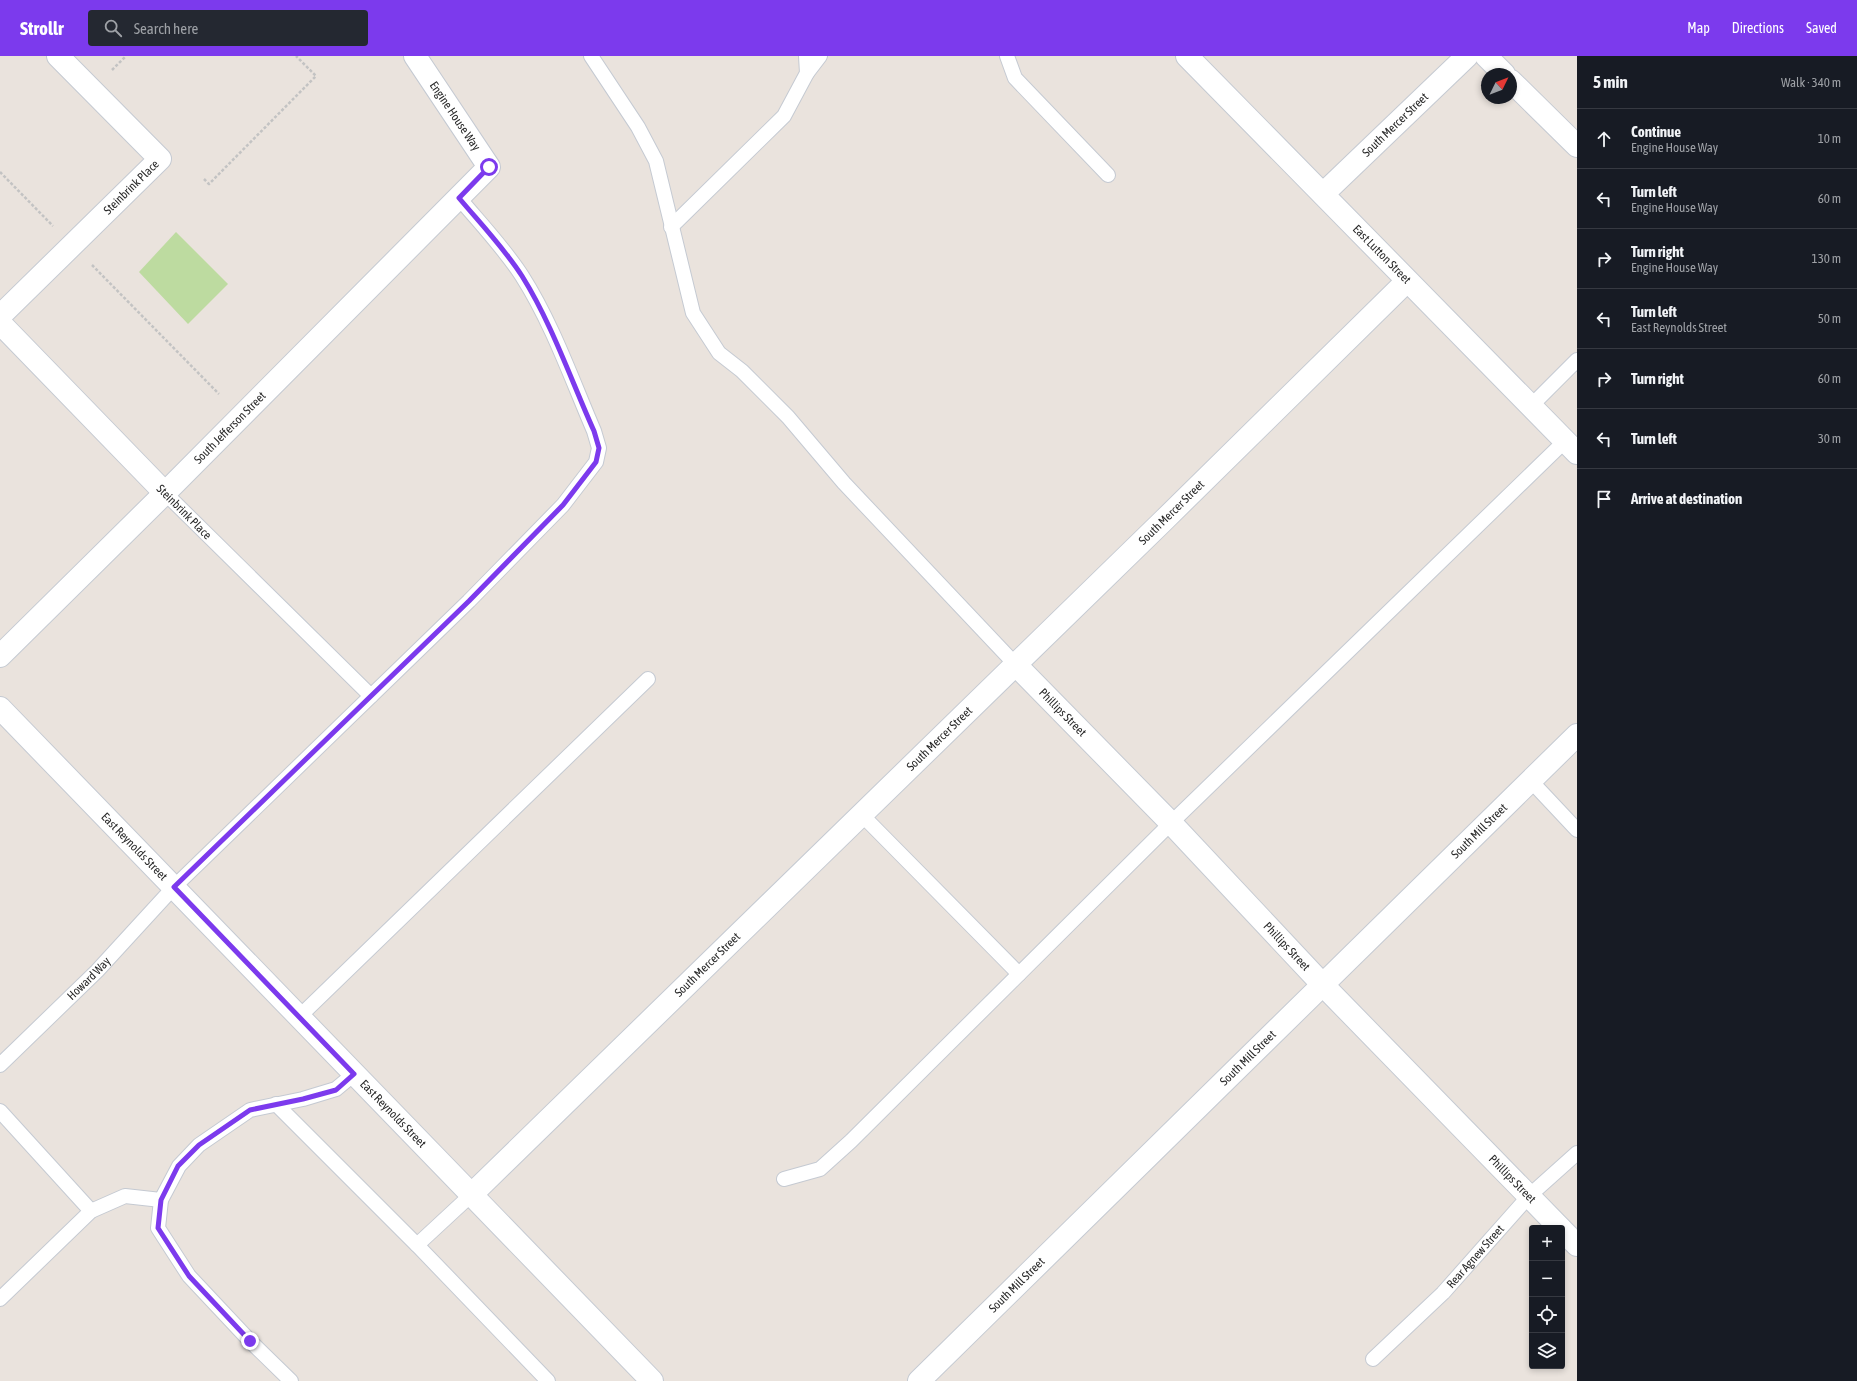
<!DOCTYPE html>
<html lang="en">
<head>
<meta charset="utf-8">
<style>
  body { margin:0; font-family:"Asap Condensed",sans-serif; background:#242831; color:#f1f3f6 }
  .controls { position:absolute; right:12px; bottom:12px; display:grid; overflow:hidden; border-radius:4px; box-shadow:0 2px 6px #0003 }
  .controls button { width:36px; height:36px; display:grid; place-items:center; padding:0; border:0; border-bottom:1px solid #363941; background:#171b24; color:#f1f3f6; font:20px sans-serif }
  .compass { position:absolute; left:1481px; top:12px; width:36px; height:36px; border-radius:50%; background:#171b24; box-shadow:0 2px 6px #0003; rotate:47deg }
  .stop { position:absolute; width:12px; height:12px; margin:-9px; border:3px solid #7c3aed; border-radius:50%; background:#fff }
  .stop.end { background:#7c3aed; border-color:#fff; box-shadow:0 1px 4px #0008 }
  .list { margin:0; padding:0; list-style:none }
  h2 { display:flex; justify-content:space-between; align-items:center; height:52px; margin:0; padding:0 16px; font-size:17px }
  h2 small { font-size:13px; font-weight:400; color:#9ea1a6 }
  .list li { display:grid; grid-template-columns:26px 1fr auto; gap:12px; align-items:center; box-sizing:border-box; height:60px; padding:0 16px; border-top:1px solid #363941 }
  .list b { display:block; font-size:15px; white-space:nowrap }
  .list p { margin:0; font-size:13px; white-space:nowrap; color:#9ea1a6 }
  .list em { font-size:13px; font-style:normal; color:#9ea1a6 }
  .icon { flex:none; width:22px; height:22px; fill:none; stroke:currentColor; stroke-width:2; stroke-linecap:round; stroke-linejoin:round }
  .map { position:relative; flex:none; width:1577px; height:1325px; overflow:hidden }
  header { display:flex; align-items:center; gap:24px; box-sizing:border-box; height:56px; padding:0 20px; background:#7c3aed; color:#fff }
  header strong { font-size:19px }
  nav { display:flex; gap:22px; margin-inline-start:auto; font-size:14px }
  .search { width:280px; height:36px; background:#242831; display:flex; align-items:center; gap:10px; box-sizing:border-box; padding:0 14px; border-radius:4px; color:#9ea1a6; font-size:15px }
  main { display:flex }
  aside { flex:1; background:#171b24 }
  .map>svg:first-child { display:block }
  .green { fill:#bddba0 }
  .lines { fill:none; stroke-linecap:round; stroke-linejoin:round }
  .service-casing { stroke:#c5cad2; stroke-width:16 }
  .minor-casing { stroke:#c5cad2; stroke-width:24 }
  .tertiary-casing { stroke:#c5cad2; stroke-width:24 }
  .path { stroke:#c3c3c3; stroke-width:2.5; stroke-dasharray:3 2; stroke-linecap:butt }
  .service { stroke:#fff; stroke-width:14 }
  .minor { stroke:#fff; stroke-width:22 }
  .tertiary { stroke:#fff; stroke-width:22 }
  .route { stroke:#7c3aed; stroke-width:5 }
  .labels { text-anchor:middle; stroke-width:3; stroke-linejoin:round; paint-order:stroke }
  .street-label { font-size:12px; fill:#2a2a2a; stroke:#fff }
</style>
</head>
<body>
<header>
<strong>Strollr</strong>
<div class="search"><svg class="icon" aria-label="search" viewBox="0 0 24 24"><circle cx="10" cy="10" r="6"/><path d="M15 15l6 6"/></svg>Search here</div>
<nav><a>Map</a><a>Directions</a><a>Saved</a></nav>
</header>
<main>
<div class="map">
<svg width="1577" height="1325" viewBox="0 0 1577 1325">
  <rect width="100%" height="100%" fill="#eae3dd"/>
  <path class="green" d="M176 176 228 228 188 268 139 216Z"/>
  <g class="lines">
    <defs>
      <g id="service">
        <path d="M591 0 638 71 656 105 693 257 719 297 742 315 788 361 844 427 1015 608"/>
        <path d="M1007 0 1015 22 1108 119"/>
        <path d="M807 17 820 0"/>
        <path d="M671 171 784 60 807 17 806 0"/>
        <path d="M1531 350 1577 304"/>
        <path d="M165 437 371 640"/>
        <path d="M1531 725 1577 774"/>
        <path d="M861 758 1019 918"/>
        <path d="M299 961 648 623"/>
        <path id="s1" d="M0 1009 97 915 174 831 469 545 563 449 596 406 599 392 594 375C572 324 552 267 522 220 504 192 480 167 459 142"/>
        <path d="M276 1048 417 1189 471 1139"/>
        <path d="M0 1055 91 1155"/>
        <path d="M784 1123 820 1113 851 1085 1171 767 1565 385"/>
        <path d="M417 1189 548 1325"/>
        <path d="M0 1243 91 1155 125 1140 161 1144"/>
        <path id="s2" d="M1373 1303 1443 1237 1529 1140 1577 1097"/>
        <path d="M291 1325 250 1285 189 1220 158 1172 161 1144 179 1110 199 1089 250 1054 303 1043 336 1033 354 1018"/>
      </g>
      <g id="minor">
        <path id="s3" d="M1187 0 1577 397"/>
        <path d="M1486 0 1504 18"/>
        <path d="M1511 25 1577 90"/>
        <path id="s4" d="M1323 138 1467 0"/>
        <path id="s5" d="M0 260 160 103 58 0"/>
        <path d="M0 267 165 437"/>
        <path id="s6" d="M0 600 165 437 489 111 415 0"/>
        <path id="s7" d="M1015 608 1171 767 1322 928 1560 1172"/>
        <path id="s8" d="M0 652 652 1325"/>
        <path id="s9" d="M471 1139 1163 465 1407 225"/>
        <path d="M1562 1174 1577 1189"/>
      </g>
      <g id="tertiary">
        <path id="s10" d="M919 1325 1577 679"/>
      </g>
    </defs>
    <use href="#service" class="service-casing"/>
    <use href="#minor" class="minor-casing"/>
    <use href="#tertiary" class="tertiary-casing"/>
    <g class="path">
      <path d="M112 14 126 0"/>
      <path d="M0 116 53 170"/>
      <path d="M204 123 209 128 316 20 296 0"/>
      <path d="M92 209 219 338"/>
    </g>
    <use href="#service" class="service"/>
    <use href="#minor" class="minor"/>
    <use href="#tertiary" class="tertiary"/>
  </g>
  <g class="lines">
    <path class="route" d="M250 1285 189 1220 158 1172 161 1144 178 1110 199 1089 250 1054 303 1043 336 1034 354 1018 174 831 469 545 563 449 596 406 599 392 594 375C571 324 552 268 522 220 504 192 480 167 459 142L489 111"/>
  </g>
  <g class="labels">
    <g class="street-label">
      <text transform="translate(455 60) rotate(56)" y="4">Engine House Way</text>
      <text dy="4" stroke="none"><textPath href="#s4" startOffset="100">South Mercer Street</textPath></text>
      <text dy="4" stroke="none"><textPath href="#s5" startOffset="184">Steinbrink Place</textPath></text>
      <text dy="4" stroke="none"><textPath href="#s3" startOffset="278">East Lutton Street</textPath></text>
      <text dy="4" stroke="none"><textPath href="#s6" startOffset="324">South Jefferson Street</textPath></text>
      <text transform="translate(184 456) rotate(45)" y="4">Steinbrink Place</text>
      <text dy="4" stroke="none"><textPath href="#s9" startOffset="978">South Mercer Street</textPath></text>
      <text dy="4" stroke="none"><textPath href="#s7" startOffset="68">Phillips Street</textPath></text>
      <text dy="4" stroke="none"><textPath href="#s9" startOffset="654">South Mercer Street</textPath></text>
      <text dy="4" stroke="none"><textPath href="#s10" startOffset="785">South Mill Street</textPath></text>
      <text dy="4" stroke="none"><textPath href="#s8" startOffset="193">East Reynolds Street</textPath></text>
      <text dy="4" stroke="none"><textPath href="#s7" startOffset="392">Phillips Street</textPath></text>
      <text dy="4" stroke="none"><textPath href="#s9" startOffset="330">South Mercer Street</textPath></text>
      <text dy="4" stroke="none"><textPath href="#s1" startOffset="124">Howard Way</textPath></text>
      <text dy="4" stroke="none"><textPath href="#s10" startOffset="461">South Mill Street</textPath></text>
      <text dy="4" stroke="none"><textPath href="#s8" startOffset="565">East Reynolds Street</textPath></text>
      <text dy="4" stroke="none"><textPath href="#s7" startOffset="716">Phillips Street</textPath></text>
      <text dy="4" stroke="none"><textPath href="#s2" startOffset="145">Rear Agnew Street</textPath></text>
      <text dy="4" stroke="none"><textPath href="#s10" startOffset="137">South Mill Street</textPath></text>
    </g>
  </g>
</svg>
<div class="controls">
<button>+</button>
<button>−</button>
<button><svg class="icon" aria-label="locate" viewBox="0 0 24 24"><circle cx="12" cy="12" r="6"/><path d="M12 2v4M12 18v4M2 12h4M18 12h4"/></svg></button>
<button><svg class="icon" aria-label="layers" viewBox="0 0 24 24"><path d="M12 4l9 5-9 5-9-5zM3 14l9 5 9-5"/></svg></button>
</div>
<svg class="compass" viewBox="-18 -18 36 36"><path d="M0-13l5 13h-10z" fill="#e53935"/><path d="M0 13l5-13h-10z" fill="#9ea1a6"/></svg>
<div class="stop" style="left:489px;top:111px"></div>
<div class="stop end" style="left:250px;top:1285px"></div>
</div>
<aside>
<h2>5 min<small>Walk · 340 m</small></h2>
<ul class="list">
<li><svg class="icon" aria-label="ahead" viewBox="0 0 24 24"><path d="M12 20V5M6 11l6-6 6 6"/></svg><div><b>Continue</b><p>Engine House Way</p></div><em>10 m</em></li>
<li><svg class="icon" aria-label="left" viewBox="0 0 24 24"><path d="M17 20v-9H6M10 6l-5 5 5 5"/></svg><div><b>Turn left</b><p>Engine House Way</p></div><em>60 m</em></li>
<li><svg class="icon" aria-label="right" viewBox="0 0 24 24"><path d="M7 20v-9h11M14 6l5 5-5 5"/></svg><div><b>Turn right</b><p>Engine House Way</p></div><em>130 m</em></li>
<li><svg class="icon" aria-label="left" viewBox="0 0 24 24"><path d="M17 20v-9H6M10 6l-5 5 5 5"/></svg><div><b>Turn left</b><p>East Reynolds Street</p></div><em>50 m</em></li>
<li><svg class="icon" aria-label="right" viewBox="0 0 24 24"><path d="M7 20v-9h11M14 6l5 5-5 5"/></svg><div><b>Turn right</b></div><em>60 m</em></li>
<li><svg class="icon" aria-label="left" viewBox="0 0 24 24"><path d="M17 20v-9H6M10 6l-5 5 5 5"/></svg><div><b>Turn left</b></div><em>30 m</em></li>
<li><svg class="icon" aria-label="arrive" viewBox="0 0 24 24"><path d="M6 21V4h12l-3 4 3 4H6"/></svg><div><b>Arrive at destination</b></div></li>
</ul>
</aside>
</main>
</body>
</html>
